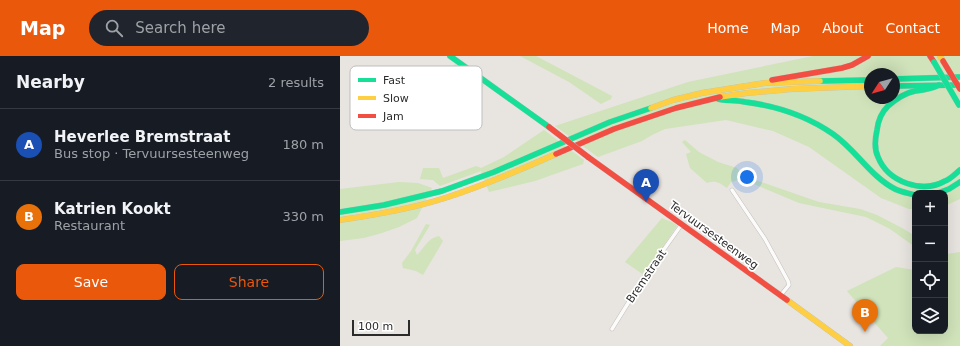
<!DOCTYPE html>
<html lang="en">
<head>
<meta charset="utf-8">
<style>
  body { margin:0; font-family:"DejaVu Sans",sans-serif; background:#20242c; color:#f1f3f6 }
  .controls { position:absolute; right:12px; bottom:12px; display:grid; overflow:hidden; border-radius:8px; box-shadow:0 4px 16px #0002 }
  .controls button { width:36px; height:36px; display:grid; place-items:center; padding:0; border:0; border-bottom:1px solid #363941; background:#171b24; color:#f1f3f6; font:20px sans-serif }
  .compass { position:absolute; left:524px; top:12px; width:36px; height:36px; border-radius:50%; background:#171b24; box-shadow:0 4px 16px #0002; rotate:234deg }
  .scale { position:absolute; left:12px; bottom:10px; width:58px; box-sizing:border-box; padding-left:4px; border:2px solid #2b2b2b; border-top:0; font-size:11px; line-height:14px; white-space:nowrap; color:#2b2b2b; -webkit-text-stroke:3px #fff; paint-order:stroke }
  .you { position:absolute; left:407px; top:121px; width:14px; height:14px; margin:-10px; border:3px solid #fff; border-radius:50%; background:#1a73e8; box-shadow:0 0 0 6px #1a73e833 }
  .badge { display:grid; place-items:center; width:26px; height:26px; border-radius:50%; background:#ea580c; color:#fff; font-size:13px; font-weight:700 }
  .pin { position:absolute; translate:-50% -33px; filter:drop-shadow(0 1px 2px #0008) }
  .pin::after { content:''; position:absolute; top:21px; width:14px; height:12px; background:inherit; clip-path:polygon(0 0,100% 0,50% 100%) }
  .list { margin:0; padding:0; list-style:none }
  h2 { display:flex; justify-content:space-between; align-items:center; height:52px; margin:0; padding:0 16px; font-size:17px }
  h2 small { font-size:13px; font-weight:400; color:#9ea1a6 }
  .list li { display:grid; grid-template-columns:26px 1fr auto; gap:12px; align-items:center; box-sizing:border-box; height:72px; padding:0 16px; border-top:1px solid #363941 }
  .list b { display:block; font-size:15px; white-space:nowrap }
  .list p { margin:0; font-size:13px; white-space:nowrap; color:#9ea1a6 }
  .list em { font-size:13px; font-style:normal; color:#9ea1a6 }
  .actions { display:flex; gap:8px; padding:12px 16px }
  .actions a { flex:1; padding:9px 0; border:1px solid #ea580c; border-radius:8px; text-align:center; font-size:14px; color:#ea580c }
  .actions .main { background:#ea580c; color:#fff }
  .icon { flex:none; width:22px; height:22px; fill:none; stroke:currentColor; stroke-width:2; stroke-linecap:round; stroke-linejoin:round }
  .map { position:relative; flex:none; width:620px; height:290px; overflow:hidden }
  header { display:flex; align-items:center; gap:24px; box-sizing:border-box; height:56px; padding:0 20px; background:#ea580c; color:#fff }
  header strong { font-size:19px }
  nav { display:flex; gap:22px; margin-inline-start:auto; font-size:14px }
  .search { width:280px; height:36px; background:#20242c; display:flex; align-items:center; gap:10px; box-sizing:border-box; padding:0 14px; border-radius:22px; color:#9ea1a6; font-size:15px }
  main { display:flex }
  aside { flex:1; background:#171b24 }
  .map>svg:first-child { display:block }
  .green { fill:#d0e3ba; fill-rule:evenodd }
  .lines { fill:none; stroke-linecap:round; stroke-linejoin:round }
  .street-casing { stroke:#c2c1c1; stroke-width:4.5 }
  .fast-casing { stroke:#c0bfbe; stroke-width:6 }
  .slow-casing { stroke:#c0bfbe; stroke-width:6 }
  .jam-casing { stroke:#c0bfbe; stroke-width:6 }
  .street { stroke:#fcfbfa; stroke-width:3.5 }
  .fast { stroke:#16e098; stroke-width:5.5 }
  .slow { stroke:#ffcf43; stroke-width:5.5 }
  .jam { stroke:#f24e42; stroke-width:5.5 }
  .fast-bridge-casing { stroke:#c0bfbe; stroke-width:6; stroke-linecap:butt }
  .jam-bridge-casing { stroke:#c0bfbe; stroke-width:6; stroke-linecap:butt }
  .fast-bridge { stroke:#16e098; stroke-width:5.5 }
  .jam-bridge { stroke:#f24e42; stroke-width:5.5 }
  .labels { text-anchor:middle; stroke-width:3.5; stroke-linejoin:round; paint-order:stroke }
  .street-label { font-size:11px; fill:#2b2b2b; stroke:#fff }
  .key { fill:#fff; stroke:#bfbfbf; stroke-width:1 }
  .key-label { font-size:11px; fill:#2b2b2b }
</style>
</head>
<body>
<header>
<strong>Map</strong>
<div class="search"><svg class="icon" aria-label="search" viewBox="0 0 24 24"><circle cx="10" cy="10" r="6"/><path d="M15 15l6 6"/></svg>Search here</div>
<nav><a>Home</a><a>Map</a><a>About</a><a>Contact</a></nav>
</header>
<main>
<aside>
<h2>Nearby<small>2 results</small></h2>
<ul class="list">
<li><span class="badge" style="background:#1a4fb4">A</span><div><b>Heverlee Bremstraat</b><p>Bus stop · Tervuursesteenweg</p></div><em>180 m</em></li>
<li><span class="badge" style="background:#e8710a">B</span><div><b>Katrien Kookt</b><p>Restaurant</p></div><em>330 m</em></li>
</ul>
<div class="actions"><a class="main">Save</a><a>Share</a></div>
</aside>
<div class="map">
<svg width="620" height="290" viewBox="0 0 620 290">
  <rect width="100%" height="100%" fill="#e8e4e0"/>
  <g class="green">
    <path d="M180 0H196L272 40 271 43 261 48 229 26Z"/>
    <path d="M473 0H620V143L605 150V137H575V153H569L541 142 469 91 433 75 386 64 325 73 312 79 302 85 258 101 215 70 348 26ZM530 18H554V42H530Z"/>
    <path d="M115 8 144 29 116 68 94 36Z"/>
    <path d="M204 74 244 104 243 108 195 125 149 136 141 115 100 130 93 124 80 123 83 112H99L103 122 136 110 141 112 164 101Z"/>
    <path d="M345 84 359 96 378 106 397 112 404 120 479 146 520 153 537 159 564 173 575 180V191L550 173 526 161 459 147 402 123 391 126 387 132C380 127 376 124 367 127L350 112 346 98 351 96 342 86Z"/>
    <path d="M59 126 78 127 92 132 77 162 59 171 42 177 24 182 0 185V133Z"/>
    <path d="M322 162C327 165 333 165 337 170L304 219 285 206Z"/>
    <path d="M86 168 90 169 75 194 77 199C85 191 87 183 99 180L103 185 83 219 76 215 63 212 62 207 71 195Z"/>
    <path d="M620 196V290H540L548 282 507 235 556 211 575 214V275H605V198H607Z"/>
  </g>
  <g class="lines">
    <defs>
      <g id="street">
        <path d="M392 134 425 183 448 225 449 229 440 240"/>
        <path d="M272 273 305 220 342 168"/>
      </g>
      <g id="fast">
        <path d="M110 0 209 71"/>
        <path d="M554 23 620 21"/>
        <path d="M480 25 530 24"/>
        <path d="M599 29C591 33 584 34 575 35 565 37 556 43 548 50 542 56 538 65 537 74 535 83 534 93 538 101 548 126 582 138 605 125 611 123 615 118 620 114"/>
        <path d="M554 30 620 29"/>
        <path d="M378 43C387 45 396 44 405 46 437 50 467 60 493 78 516 94 530 120 555 133 561 136 568 137 575 139"/>
        <path d="M598 137 609 133 620 126"/>
        <path d="M0 156 44 149 102 135 154 116 270 66 311 52"/>
      </g>
      <g id="slow">
        <path d="M600 0 603 5"/>
        <path d="M380 41 407 37 452 33 530 30"/>
        <path d="M311 52 333 44 362 37 425 27 480 25"/>
        <path d="M0 164C35 159 71 153 105 142 143 130 180 114 216 98"/>
        <path d="M447 244 510 290"/>
      </g>
      <g id="jam">
        <path d="M590 0 594 6"/>
        <path d="M432 24 502 12 512 9 528 0"/>
        <path d="M216 98 274 73 336 52 380 41"/>
        <path d="M248 101 447 244"/>
      </g>
    </defs>
    <use href="#street" class="street-casing"/>
    <use href="#fast" class="fast-casing"/>
    <use href="#slow" class="slow-casing"/>
    <use href="#jam" class="jam-casing"/>
    <use href="#street" class="street"/>
    <use href="#fast" class="fast"/>
    <use href="#slow" class="slow"/>
    <use href="#jam" class="jam"/>
    <defs>
      <path id="fast-bridge" d="M594 6 619 49"/>
      <g id="jam-bridge">
        <path d="M603 5 620 33"/>
        <path d="M209 71 248 101"/>
      </g>
    </defs>
    <use href="#fast-bridge" class="fast-bridge-casing"/>
    <use href="#jam-bridge" class="jam-bridge-casing"/>
    <use href="#fast-bridge" class="fast-bridge"/>
    <use href="#jam-bridge" class="jam-bridge"/>
  </g>
  <g class="labels">
    <g class="street-label">
      <text transform="translate(374 179) rotate(36)" y="4">Tervuursesteenweg</text>
      <text transform="translate(306 220) rotate(-56)" y="4">Bremstraat</text>
    </g>
  </g>
  <rect x="10" y="10" width="132" height="64" rx="6" class="key"/>
  <rect x="18" y="22" width="18" height="4" fill="#16e098"/>
  <rect x="18" y="40" width="18" height="4" fill="#ffcf43"/>
  <rect x="18" y="58" width="18" height="4" fill="#f24e42"/>
  <g class="key-label">
    <text x="43" y="28">Fast</text>
    <text x="43" y="46">Slow</text>
    <text x="43" y="64">Jam</text>
  </g>
</svg>
<div class="controls">
<button>+</button>
<button>−</button>
<button><svg class="icon" aria-label="locate" viewBox="0 0 24 24"><circle cx="12" cy="12" r="6"/><path d="M12 2v4M12 18v4M2 12h4M18 12h4"/></svg></button>
<button><svg class="icon" aria-label="layers" viewBox="0 0 24 24"><path d="M12 4l9 5-9 5-9-5zM3 14l9 5 9-5"/></svg></button>
</div>
<svg class="compass" viewBox="-18 -18 36 36"><path d="M0-13l5 13h-10z" fill="#e53935"/><path d="M0 13l5-13h-10z" fill="#9ea1a6"/></svg>
<div class="scale">100 m</div>
<div class="you"></div>
<div class="pin badge" style="left:306px;top:146px;background:#1a4fb4">A</div>
<div class="pin badge" style="left:525px;top:276px;background:#e8710a">B</div>
</div>
</main>
</body>
</html>
